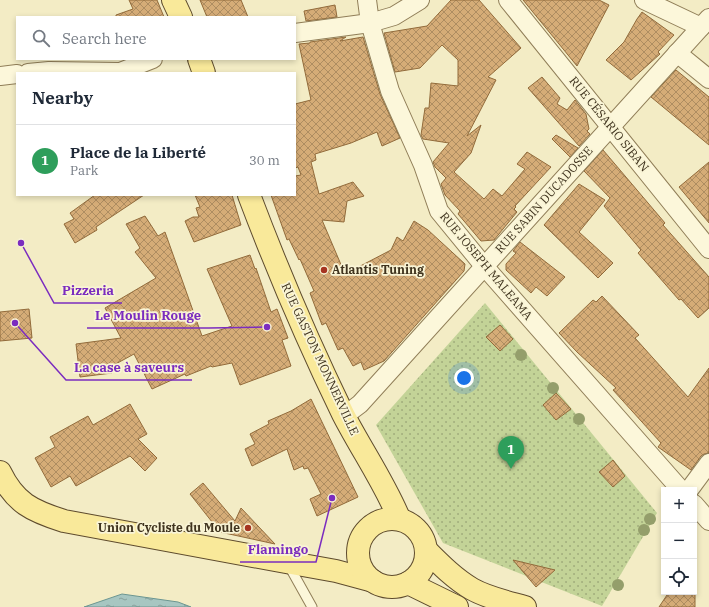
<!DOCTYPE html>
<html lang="en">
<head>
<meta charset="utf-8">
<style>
  body { margin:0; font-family:"IBM Plex Serif",serif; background:#f6f6f7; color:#1f2937 }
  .controls { position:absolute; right:12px; bottom:12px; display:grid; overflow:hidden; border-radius:0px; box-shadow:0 2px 6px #0003 }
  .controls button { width:36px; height:36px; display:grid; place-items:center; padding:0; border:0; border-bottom:1px solid #e0e1e3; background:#fff; color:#1f2937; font:20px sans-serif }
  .you { position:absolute; left:464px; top:378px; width:14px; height:14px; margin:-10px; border:3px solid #fff; border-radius:50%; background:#1a73e8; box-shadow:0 0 0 6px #1a73e833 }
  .badge { display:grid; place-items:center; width:26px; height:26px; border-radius:50%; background:#a63421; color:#fff; font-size:13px; font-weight:700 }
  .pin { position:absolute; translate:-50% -33px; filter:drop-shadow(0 1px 2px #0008) }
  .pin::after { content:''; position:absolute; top:21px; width:14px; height:12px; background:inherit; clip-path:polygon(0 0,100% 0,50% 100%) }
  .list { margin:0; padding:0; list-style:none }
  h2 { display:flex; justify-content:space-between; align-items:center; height:52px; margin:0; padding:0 16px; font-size:17px }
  h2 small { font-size:13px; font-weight:400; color:#747a83 }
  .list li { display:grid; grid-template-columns:26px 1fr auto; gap:12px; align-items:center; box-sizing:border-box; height:72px; padding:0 16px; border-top:1px solid #e0e1e3 }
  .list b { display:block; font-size:15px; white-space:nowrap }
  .list p { margin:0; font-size:13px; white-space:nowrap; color:#747a83 }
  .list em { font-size:13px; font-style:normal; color:#747a83 }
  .icon { flex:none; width:22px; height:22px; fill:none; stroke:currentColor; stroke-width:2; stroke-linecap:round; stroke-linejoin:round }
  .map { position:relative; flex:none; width:709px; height:607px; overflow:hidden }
  .search { position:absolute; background:#fff; box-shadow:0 2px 6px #0003; left:16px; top:16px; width:280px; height:44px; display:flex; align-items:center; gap:10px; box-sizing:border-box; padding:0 14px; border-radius:0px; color:#747a83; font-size:15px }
  .panel { position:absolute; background:#fff; box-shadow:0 2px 6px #0003; left:16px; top:72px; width:280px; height:124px; border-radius:0px }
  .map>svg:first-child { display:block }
  .grass { fill:url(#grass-dots) }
  .water { fill:url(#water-ripples); stroke:#6c9691 }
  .building { fill:url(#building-cross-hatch); stroke:#926b3b }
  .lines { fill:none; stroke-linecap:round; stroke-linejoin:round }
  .service-casing { stroke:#907e58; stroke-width:11 }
  .minor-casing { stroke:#907e58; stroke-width:20 }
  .primary-casing { stroke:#5e4b2d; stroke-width:24 }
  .service { stroke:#fcf7da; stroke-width:9 }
  .minor { stroke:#fcf7da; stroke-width:18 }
  .primary { stroke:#f9e99a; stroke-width:22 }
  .tree { fill:#949e6b }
  .poi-dot { fill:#a63421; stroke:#f9f4d5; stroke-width:1.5 }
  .labels { text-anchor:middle; stroke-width:3.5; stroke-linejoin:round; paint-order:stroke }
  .street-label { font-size:12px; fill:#3f331e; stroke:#f9f4d5 }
  .poi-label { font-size:12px; font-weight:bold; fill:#3f331e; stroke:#f9f4d5; text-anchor:start }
  .leader { fill:none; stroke:#7b2cbf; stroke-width:1.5 }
  .callout-dot { fill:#7b2cbf; stroke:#f9f4d5; stroke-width:1.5 }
  .callout-label { font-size:13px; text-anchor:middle; font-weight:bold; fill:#7b2cbf; stroke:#f9f4d5; stroke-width:3.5; stroke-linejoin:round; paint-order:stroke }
</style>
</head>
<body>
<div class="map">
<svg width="709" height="607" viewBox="0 0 709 607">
  <defs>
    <pattern id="grass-dots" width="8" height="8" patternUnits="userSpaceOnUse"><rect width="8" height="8" fill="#c3d397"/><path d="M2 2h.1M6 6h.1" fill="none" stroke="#a0ac7b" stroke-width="1.8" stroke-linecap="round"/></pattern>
    <pattern id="water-ripples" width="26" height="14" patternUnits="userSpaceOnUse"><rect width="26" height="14" fill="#a7c6c1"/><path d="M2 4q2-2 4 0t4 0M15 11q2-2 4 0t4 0" fill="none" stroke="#89a19c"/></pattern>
    <pattern id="building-cross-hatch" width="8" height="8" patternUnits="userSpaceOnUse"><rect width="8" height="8" fill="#d5ac77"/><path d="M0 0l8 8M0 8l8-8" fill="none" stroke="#ae8d61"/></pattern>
  </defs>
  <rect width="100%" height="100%" fill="#f3ecc5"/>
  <path class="grass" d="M485 303 657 513 602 606 443 543 376 425Z"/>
  <path class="water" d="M122 594 178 602 191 607H84Z"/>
  <g class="building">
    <path d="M129 0H157L164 17H116V15L133 9Z"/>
    <path d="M200 0H241L248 17H207Z"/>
    <path d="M451 0H479L521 48 488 77 496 80 467 136 481 125 471 153 454 172 484 199 493 189 502 196 525 169 517 164 527 152 551 167 515 206 516 207 514 209 517 212 494 240 481 241 458 214 460 211 445 195 441 184 446 178 435 167 433 162 449 143 423 139 421 135 425 108H429L431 83 458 86V60L442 45 420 68 395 72 384 33 427 26Z"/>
    <path d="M523 0H599L609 5 577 66Z"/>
    <path d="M335 5 337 17 306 21 304 11Z"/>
    <path d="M642 12 674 35 658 52 660 54 631 80 606 60 624 42 637 19Z"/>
    <path d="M346 37 340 41 363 37 380 94 400 138 382 146 377 132 351 143 315 154 316 160 311 162 319 194 353 182 364 196 347 201 344 222 322 220 345 274 391 250 397 237 403 241 414 221 428 230 465 264 464 271 384 361 364 370 361 362 353 366 343 348 338 350 326 323 322 325 310 293 314 291 300 259 299 260 289 239 287 240 271 195H295V176L301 175 298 167 295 168V104L311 100 299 44 310 43V42Z"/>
    <path d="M676 70 709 97V145L651 97Z"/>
    <path d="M542 77 560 98 557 104 567 110 575 100 586 114 589 129 587 131 590 134 579 146 528 88Z"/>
    <path d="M556 135 578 148 570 157 552 139Z"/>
    <path d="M603 150 665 223 663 225 709 277V308L698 318 681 299 679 300 638 253 641 250 604 206 610 198 584 171Z"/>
    <path d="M709 162V223L679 187Z"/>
    <path d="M579 184 605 200 579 232 613 263 598 278 544 225Z"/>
    <path d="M95 195H144L96 227 97 230 75 243 64 224 74 219 70 213Z"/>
    <path d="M195 195H232L241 225 194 242 185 221 193 217H199L196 208 200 207Z"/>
    <path d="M145 216 158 236 165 232 202 336 232 326 207 269 250 255 255 269 256 268 271 312 277 309 288 338 282 340 291 366 240 385 232 363 212 367 211 366 186 376 185 374 152 389 134 354 112 366V373L80 377 76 344 121 338 105 308 156 278 135 252 140 248 126 224Z"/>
    <path d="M520 242 565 277 547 296 536 287 531 293 506 270V264L516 253 513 251Z"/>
    <path d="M602 296 639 335 635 338 688 397 709 368V453L704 454 701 456 691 470 658 447 661 443 613 390 616 388 577 352 559 333 593 300 596 302Z"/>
    <path d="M29 309 32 338 0 341V312Z"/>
    <path d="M500 325 513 339 500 351 486 337Z"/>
    <path d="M556 393 571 409 556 420 543 405Z"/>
    <path d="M311 399 358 497 317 516 310 499 321 494 308 468 304 469 303 466 294 470 287 449 252 466 245 449 255 444 250 434 269 424 268 421 291 411Z"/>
    <path d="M130 404 147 434 138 439 157 458 145 471 130 456 76 486 70 476 51 487 35 458 55 447 50 437 88 416 93 425Z"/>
    <path d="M613 460 625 476 613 487 599 472Z"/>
    <path d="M203 483 235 521 241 508 275 544 220 532 190 494Z"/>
    <path d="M513 560 555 570 536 587Z"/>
    <path d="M669 592H695V607H659Z"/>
  </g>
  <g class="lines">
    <defs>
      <path id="service" d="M288 564 312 607"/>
      <g id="minor">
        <path d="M367 0 370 23 390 91 423 165 439 211 484 266 681 490"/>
        <path d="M508 0 709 249"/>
        <path d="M644 0 701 27"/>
        <path d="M295 33 370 23 394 16 420 0"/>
        <path d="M677 53 709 79"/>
        <path d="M28 73 49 71 120 72 153 59"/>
        <path d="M0 76 17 74"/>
        <path d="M344 416 360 404 709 18"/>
        <path d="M689 490 709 463"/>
        <path d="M694 504 709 521"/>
      </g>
      <g id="primary">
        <path d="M173 0 181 17"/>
        <path d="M199 59 204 73"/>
        <path d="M249 195C277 269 308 342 343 414 361 449 384 482 399 518"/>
        <path d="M0 472C15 503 32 511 64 521L286 562 336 571 373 581"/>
        <circle cx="392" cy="553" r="34"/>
        <path d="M427 551C441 565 455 579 472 589 488 598 507 602 525 607"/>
        <path d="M408 583 457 607"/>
      </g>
    </defs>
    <use href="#service" class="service-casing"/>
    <use href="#minor" class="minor-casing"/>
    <use href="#primary" class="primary-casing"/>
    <use href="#service" class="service"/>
    <use href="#minor" class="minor"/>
    <use href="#primary" class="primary"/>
  </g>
  <g class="tree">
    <circle cx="521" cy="355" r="6"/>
    <circle cx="553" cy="388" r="6"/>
    <circle cx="579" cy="419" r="6"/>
    <circle cx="650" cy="519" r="6"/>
    <circle cx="644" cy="530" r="6"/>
    <circle cx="618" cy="585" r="6"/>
  </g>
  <g class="poi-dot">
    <circle cx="324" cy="270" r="4"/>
    <circle cx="248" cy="528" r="4"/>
  </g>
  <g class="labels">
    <g class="street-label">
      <text transform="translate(609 124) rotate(51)" y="4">RUE CÉSARIO SIBAN</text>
      <text transform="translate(544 200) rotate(-48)" y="4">RUE SABIN DUCADOSSE</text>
      <text transform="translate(486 266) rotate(50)" y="4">RUE JOSEPH MALEAMA</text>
      <text transform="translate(320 359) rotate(65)" y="4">RUE GASTON MONNERVILLE</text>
    </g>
    <g class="poi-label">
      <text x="332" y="274">Atlantis Tuning</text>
      <text x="240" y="532" text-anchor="end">Union Cycliste du Moule</text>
    </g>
  </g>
  <path class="leader" d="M21 243L54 303H122M267 327L209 328H87M15 323L66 380H192M332 498L316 562H240"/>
  <g class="callout-dot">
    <circle cx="21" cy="243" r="4"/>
    <circle cx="267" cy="327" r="4"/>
    <circle cx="15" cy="323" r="4"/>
    <circle cx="332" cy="498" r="4"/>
  </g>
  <g class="callout-label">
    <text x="88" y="295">Pizzeria</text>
    <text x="148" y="320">Le Moulin Rouge</text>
    <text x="129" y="372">La case à saveurs</text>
    <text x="278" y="554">Flamingo</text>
  </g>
</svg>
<div class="controls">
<button>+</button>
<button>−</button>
<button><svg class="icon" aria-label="locate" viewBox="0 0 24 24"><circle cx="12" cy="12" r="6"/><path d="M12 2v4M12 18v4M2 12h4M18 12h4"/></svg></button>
</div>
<div class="you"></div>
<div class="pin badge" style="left:511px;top:469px;background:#2e9e5b">1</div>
<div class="search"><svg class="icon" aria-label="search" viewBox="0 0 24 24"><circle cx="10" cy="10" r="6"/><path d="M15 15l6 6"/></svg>Search here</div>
<section class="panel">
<h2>Nearby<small></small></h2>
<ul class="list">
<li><span class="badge" style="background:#2e9e5b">1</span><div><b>Place de la Liberté</b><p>Park</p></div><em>30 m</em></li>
</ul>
</section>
</div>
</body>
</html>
